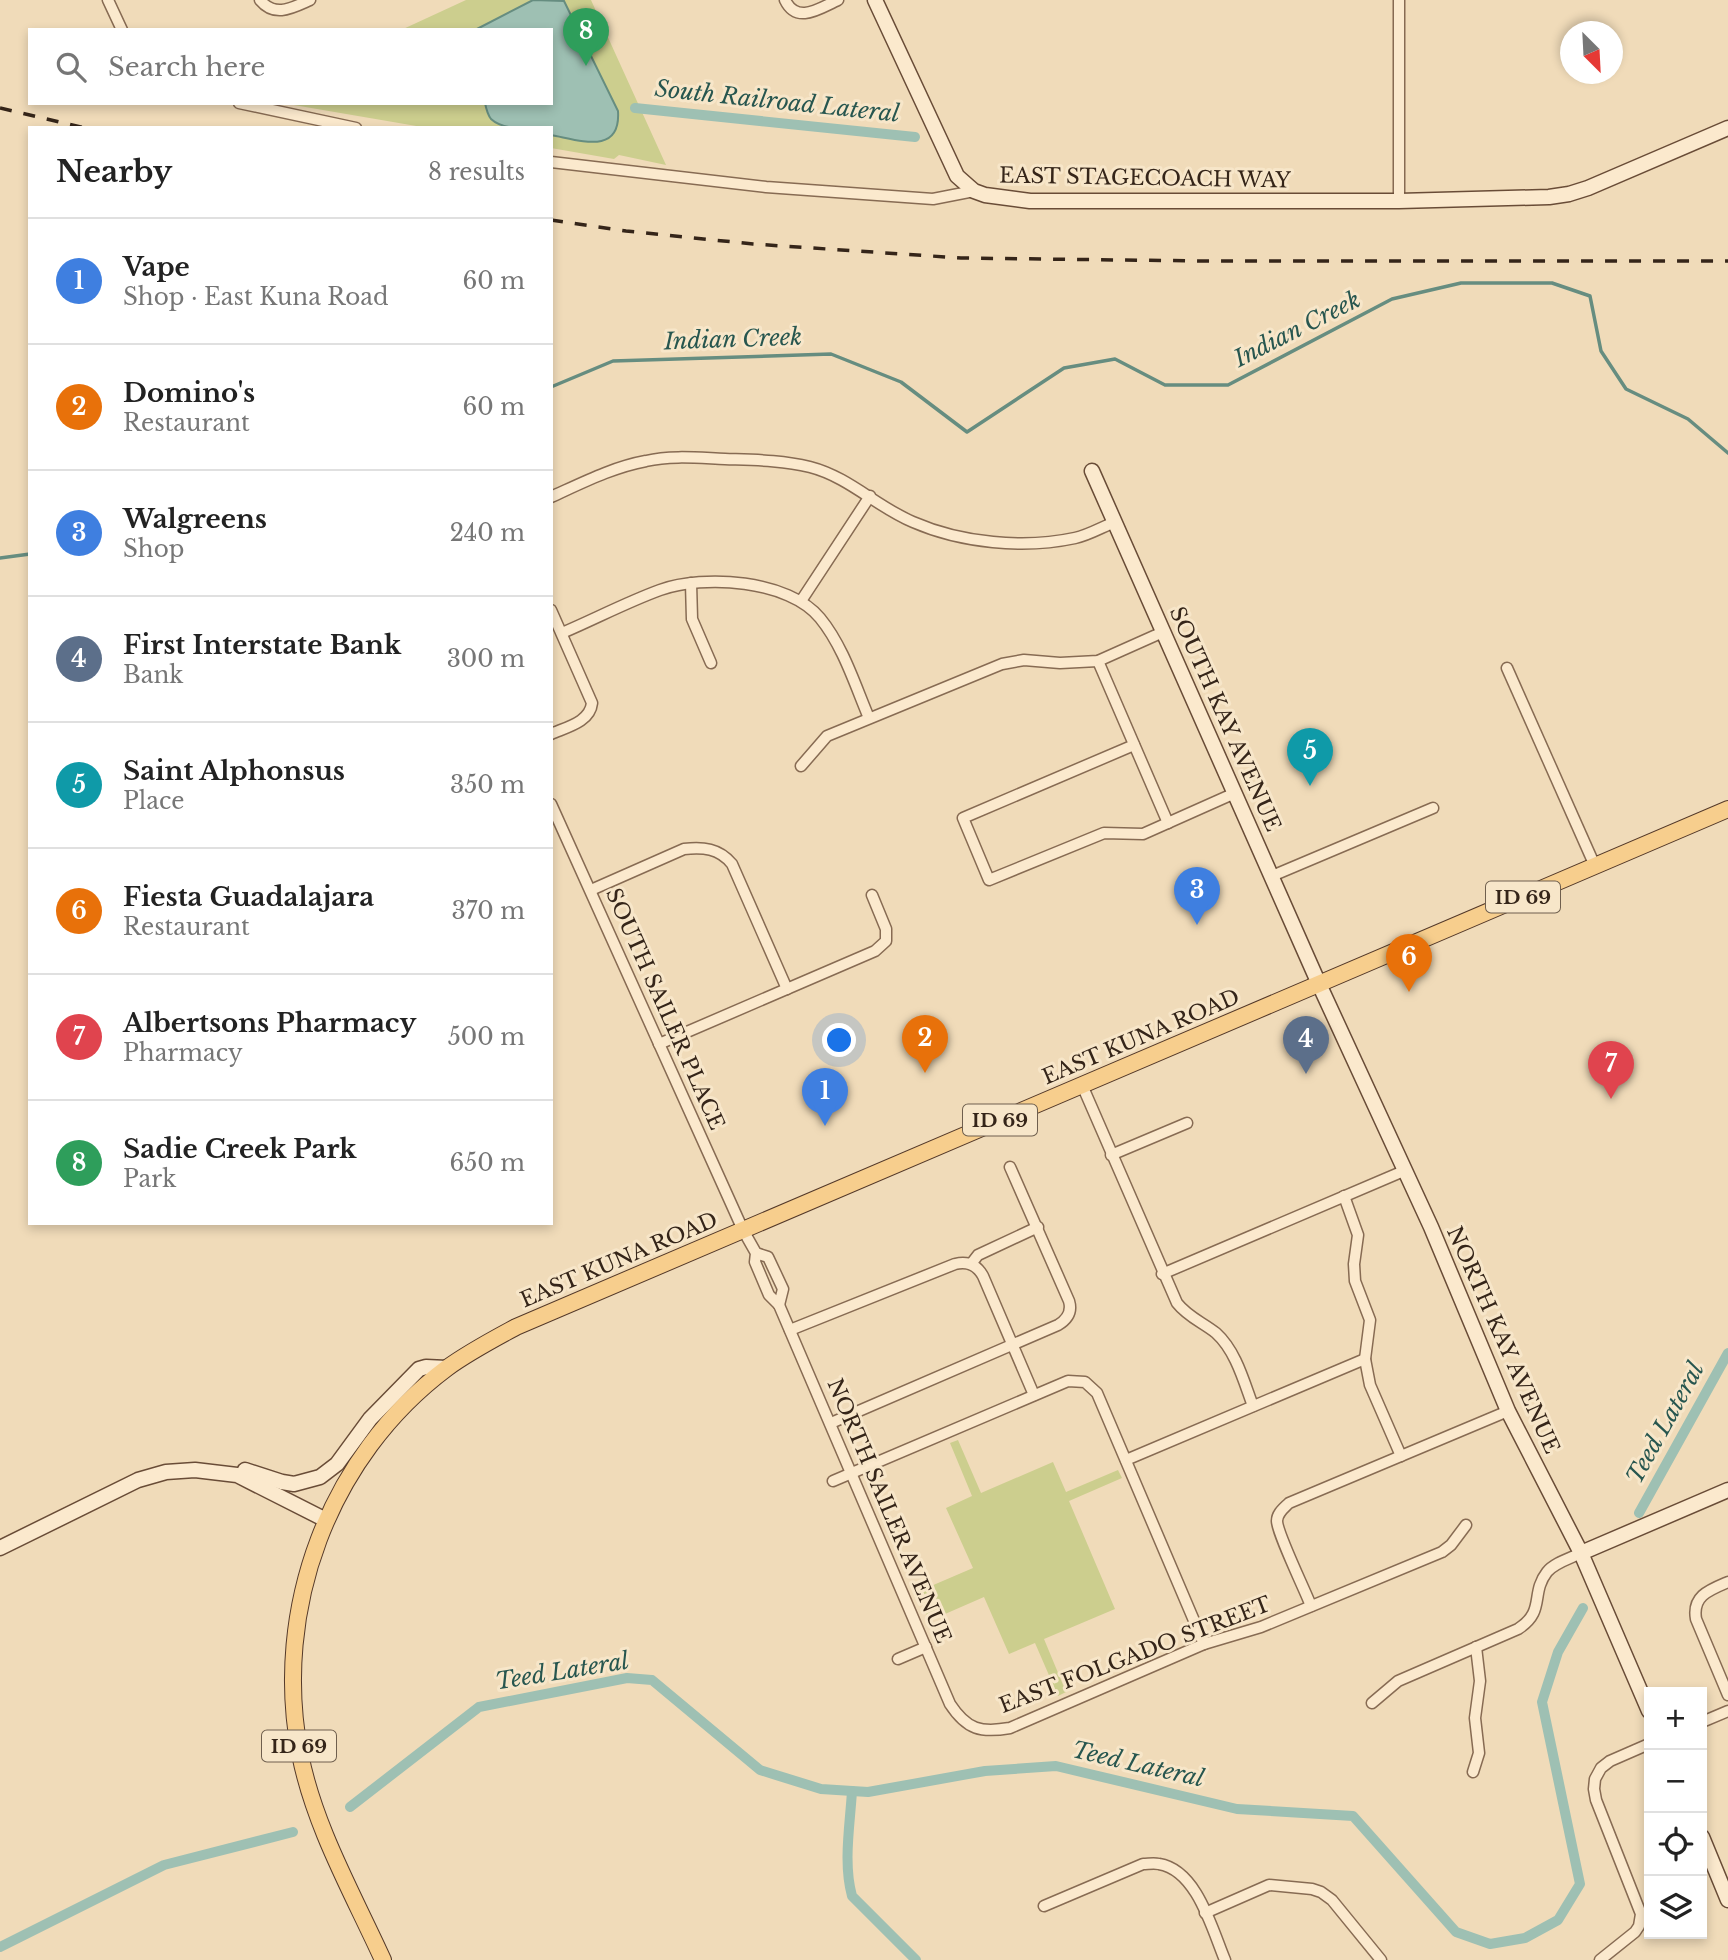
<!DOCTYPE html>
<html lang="en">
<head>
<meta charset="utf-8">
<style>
  body { margin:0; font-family:"Libre Baskerville",serif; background:#f2f2f2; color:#222 }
  .controls { position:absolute; right:21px; bottom:21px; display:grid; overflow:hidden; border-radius:0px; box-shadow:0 4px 10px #0003 }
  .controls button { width:63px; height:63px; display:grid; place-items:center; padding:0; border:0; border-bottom:2px solid #e0e0e0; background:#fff; color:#222; font:35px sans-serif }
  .compass { position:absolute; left:1560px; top:21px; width:63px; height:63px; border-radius:50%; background:#fff; box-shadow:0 4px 10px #0003; rotate:156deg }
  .you { position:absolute; left:840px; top:1041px; width:24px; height:24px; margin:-18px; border:5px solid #fff; border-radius:50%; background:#1a73e8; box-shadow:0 0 0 10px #1a73e833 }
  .badge { display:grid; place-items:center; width:46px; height:46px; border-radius:50%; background:#99202b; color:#fff; font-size:23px; font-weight:700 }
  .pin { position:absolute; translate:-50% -58px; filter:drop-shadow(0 2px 4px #0008) }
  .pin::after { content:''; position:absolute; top:37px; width:24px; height:21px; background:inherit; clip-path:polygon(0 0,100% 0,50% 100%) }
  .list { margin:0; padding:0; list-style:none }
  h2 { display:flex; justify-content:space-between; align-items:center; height:91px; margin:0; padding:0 28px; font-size:30px }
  h2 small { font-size:23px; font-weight:400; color:#767676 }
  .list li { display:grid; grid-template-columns:46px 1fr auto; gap:21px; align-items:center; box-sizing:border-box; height:126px; padding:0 28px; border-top:2px solid #e0e0e0 }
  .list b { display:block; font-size:26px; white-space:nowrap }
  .list p { margin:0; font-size:23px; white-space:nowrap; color:#767676 }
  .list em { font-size:23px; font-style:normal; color:#767676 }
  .icon { flex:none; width:38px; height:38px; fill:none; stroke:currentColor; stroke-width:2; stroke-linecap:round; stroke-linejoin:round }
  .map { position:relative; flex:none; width:1728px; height:1960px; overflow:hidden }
  .search { position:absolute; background:#fff; box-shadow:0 4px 10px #0003; left:28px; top:28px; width:525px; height:77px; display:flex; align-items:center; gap:18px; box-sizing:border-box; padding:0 24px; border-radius:0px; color:#767676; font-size:26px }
  .panel { position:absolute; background:#fff; box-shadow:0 4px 10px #0003; left:28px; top:126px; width:525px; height:1099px; border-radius:0px }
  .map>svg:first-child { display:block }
  .green { fill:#ccce8e }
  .water { fill:#9ec0b3; stroke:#668d80; stroke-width:2 }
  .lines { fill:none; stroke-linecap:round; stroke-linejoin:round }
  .stream { stroke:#668d80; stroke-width:3.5 }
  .canal { stroke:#9ec0b3; stroke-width:10 }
  .street-casing { stroke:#876b53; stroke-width:13 }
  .secondary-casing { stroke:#694c37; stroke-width:17 }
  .primary-casing { stroke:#543929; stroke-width:18 }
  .street { stroke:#fbe9cd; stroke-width:10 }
  .secondary { stroke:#fbe9cd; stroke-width:14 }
  .primary { stroke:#f7ce8d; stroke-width:16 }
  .rail { stroke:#352519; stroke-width:3.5; stroke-dasharray:12 12; stroke-linecap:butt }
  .labels { text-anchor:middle; stroke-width:6; stroke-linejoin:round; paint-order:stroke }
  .shield { fill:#f7e6c9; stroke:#6f5f4e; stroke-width:2 }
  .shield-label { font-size:19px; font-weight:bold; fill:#352519 }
  .street-label { font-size:21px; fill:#352519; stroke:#f7e6c9 }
  .water-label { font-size:23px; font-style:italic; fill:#27564f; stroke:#f7e6c9 }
</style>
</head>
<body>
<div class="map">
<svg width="1728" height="1960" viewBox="0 0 1728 1960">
  <rect width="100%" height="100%" fill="#f0dbb9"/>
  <g class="green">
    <path d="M466 0H591L666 165 619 155 614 159 551 148V128H428L282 103H551V30H401Z"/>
    <path d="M958 1440 981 1493 1053 1462 1066 1492 1118 1470 1122 1478 1069 1501 1115 1609 1044 1639 1066 1692 1058 1696 1035 1643 1009 1654 984 1597 929 1621 917 1592 973 1568 946 1508 972 1496 950 1443Z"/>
  </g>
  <path class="water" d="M533 0 564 1 618 111C621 156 579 140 551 135V128C534 128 505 132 491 119 488 115 486 108 485 103H551V30H475Z"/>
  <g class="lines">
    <g class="stream">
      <path d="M551 387 613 361 831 354 901 382 967 432 1064 368 1115 359 1165 385H1228L1392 299 1461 283H1552L1590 296 1601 351 1626 389 1688 419 1728 453"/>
      <path d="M0 558 30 554"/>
    </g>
    <g class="canal">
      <path d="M635 108 915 137"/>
      <path d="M1639 1513 1728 1353"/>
      <path d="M852 1791C850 1825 843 1863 852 1896L916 1960"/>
      <path d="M350 1807 479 1707 627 1678 652 1680 760 1770 821 1789 868 1792 985 1771 1056 1766 1237 1809 1353 1816 1456 1932 1490 1944 1525 1938 1558 1920 1580 1884 1542 1702 1558 1652 1583 1608"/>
      <path d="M0 1947 164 1865 293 1832"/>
    </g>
    <defs>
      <g id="street">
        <path d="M108 0 122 30"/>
        <path d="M260 0C275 18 292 8 310 0"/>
        <path d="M785 0C797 25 820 8 838 0"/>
        <path d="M239 103 356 128"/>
        <path d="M551 162 766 187 933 199 974 191"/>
        <path d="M1399 201V0"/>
        <path d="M551 497C582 483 613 467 646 461 672 455 699 458 725 459 754 460 782 460 810 467 849 477 877 507 913 522 961 543 1024 549 1075 538 1089 535 1102 527 1115 522"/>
        <path d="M691 583 692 619 711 663"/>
        <path d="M801 601 870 496"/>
        <path d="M551 610 592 703C590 722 567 727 551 734"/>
        <path d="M562 633C595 619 627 602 660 590 704 574 789 580 820 618 843 646 855 685 869 718"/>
        <path d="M1098 661 1168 823"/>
        <path d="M1507 668 1595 866"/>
        <path d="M1134 745 963 818 989 880 1104 833 1143 834 1235 793"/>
        <path d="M801 766 827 736 1002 664 1024 660 1060 663 1098 661 1163 632"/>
        <path d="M551 804 743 1230 756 1253 755 1262 769 1295 779 1305 783 1289 768 1257 756 1253"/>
        <path d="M1272 876 1433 808"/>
        <path d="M591 890 684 849C703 847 719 848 732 864L787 989"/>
        <path d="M659 1044 875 951 886 941V929L872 895"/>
        <path d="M1082 1085 1177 1303C1188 1317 1202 1322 1216 1333 1236 1351 1244 1382 1253 1406"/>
        <path d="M1111 1155 1187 1123"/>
        <path d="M1344 1196 1358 1235 1354 1264 1355 1281 1370 1320 1365 1359 1370 1385 1401 1456"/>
        <path d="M971 1264 978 1255 1038 1227"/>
        <path d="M1162 1274 1406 1170"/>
        <path d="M779 1305 950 1704C967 1730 981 1733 1010 1728L1204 1644 1261 1627 1442 1552 1451 1545 1466 1525"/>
        <path d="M790 1330 955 1264C968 1261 977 1265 983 1276L1034 1395"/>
        <path d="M831 1423 1058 1325C1068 1319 1072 1311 1069 1301L1010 1167"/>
        <path d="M1126 1460 1365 1359"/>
        <path d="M833 1481 1068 1381 1085 1382 1097 1393 1204 1644"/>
        <path d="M1728 1582C1709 1590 1692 1596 1696 1619L1728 1695"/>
        <path d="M1311 1606C1305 1590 1277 1533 1277 1521 1277 1513 1284 1508 1289 1503L1508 1411"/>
        <path d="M898 1659 926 1647"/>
        <path d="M1372 1703 1398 1681 1518 1629C1546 1611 1530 1594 1547 1572 1554 1563 1571 1558 1581 1553"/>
        <path d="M1702 1722 1728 1711"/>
        <path d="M1473 1772 1479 1753 1475 1718 1480 1681 1476 1647"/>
        <path d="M1044 1906 1143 1864C1148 1864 1154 1863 1159 1864 1197 1870 1212 1929 1225 1960"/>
        <path d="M1205 1913 1269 1885 1312 1889 1321 1892 1332 1900 1381 1960"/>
        <path d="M1600 1960 1635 1932 1639 1926 1641 1914 1596 1800 1594 1789 1595 1779 1601 1768 1610 1761 1649 1744"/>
      </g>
      <g id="secondary">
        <path d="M875 0 957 176 974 191 985 195 1030 201H1399L1549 197 1569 194 1588 188 1728 128"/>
        <path d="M1092 471 1319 984 1431 1227 1508 1411 1581 1553 1649 1711"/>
        <path d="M245 1470 282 1482 294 1484 320 1477 337 1464 370 1419 419 1369 426 1367 447 1368"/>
        <path d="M0 1548 138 1480 166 1472 195 1470 237 1475 326 1520"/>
        <path d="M1581 1553 1728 1490"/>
        <path d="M1702 1837 1728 1900"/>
      </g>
      <path id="primary" d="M383 1960C353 1894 314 1826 300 1754 272 1609 329 1456 447 1368 469 1352 492 1340 516 1327L1728 809"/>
    </defs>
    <use href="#street" class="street-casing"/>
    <use href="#secondary" class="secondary-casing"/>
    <use href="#primary" class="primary-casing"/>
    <use href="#street" class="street"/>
    <use href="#secondary" class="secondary"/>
    <use href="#primary" class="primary"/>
    <g class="rail">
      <path d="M0 108 85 128"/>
      <path d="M551 220 626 231 753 244 961 258 1204 261H1728"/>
    </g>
  </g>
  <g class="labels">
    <g class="shield">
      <rect x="1486" y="881.5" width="74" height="31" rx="5"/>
      <rect x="963" y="1104.5" width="74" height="31" rx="5"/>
      <rect x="262" y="1730.5" width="74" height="31" rx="5"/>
    </g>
    <g class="shield-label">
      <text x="1523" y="904">ID 69</text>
      <text x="1000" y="1127">ID 69</text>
      <text x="299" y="1753">ID 69</text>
    </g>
    <g class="street-label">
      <text transform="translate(1145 178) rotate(1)" y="7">EAST STAGECOACH WAY</text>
      <text transform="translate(1225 719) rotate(66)" y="7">SOUTH KAY AVENUE</text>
      <text transform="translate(665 1009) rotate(66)" y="7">SOUTH SAILER PLACE</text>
      <text transform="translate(1141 1037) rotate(-23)" y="7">EAST KUNA ROAD</text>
      <text transform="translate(619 1260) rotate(-23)" y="7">EAST KUNA ROAD</text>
      <text transform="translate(1503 1340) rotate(66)" y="7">NORTH KAY AVENUE</text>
      <text transform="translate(889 1511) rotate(67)" y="7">NORTH SAILER AVENUE</text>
      <text transform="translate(1135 1655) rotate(-21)" y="7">EAST FOLGADO STREET</text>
    </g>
    <g class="water-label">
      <text transform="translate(777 101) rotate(6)" y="8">South Railroad Lateral</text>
      <text transform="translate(1297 329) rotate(-27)" y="8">Indian Creek</text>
      <text transform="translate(733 339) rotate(-2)" y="8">Indian Creek</text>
      <text transform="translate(1665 1423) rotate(-61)" y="8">Teed Lateral</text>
      <text transform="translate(562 1671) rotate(-9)" y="8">Teed Lateral</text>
      <text transform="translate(1138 1764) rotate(13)" y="8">Teed Lateral</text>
    </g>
  </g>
</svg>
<div class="controls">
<button>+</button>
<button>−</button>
<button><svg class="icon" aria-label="locate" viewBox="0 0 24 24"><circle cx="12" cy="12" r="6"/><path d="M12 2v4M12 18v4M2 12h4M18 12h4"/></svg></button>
<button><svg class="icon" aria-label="layers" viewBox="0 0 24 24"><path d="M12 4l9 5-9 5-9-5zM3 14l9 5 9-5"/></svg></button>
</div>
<svg class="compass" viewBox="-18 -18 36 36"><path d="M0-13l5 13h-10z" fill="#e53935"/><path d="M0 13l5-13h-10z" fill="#767676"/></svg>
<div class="you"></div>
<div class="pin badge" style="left:825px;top:1126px;background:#3f7fe0">1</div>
<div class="pin badge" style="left:925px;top:1073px;background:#e8710a">2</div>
<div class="pin badge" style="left:1197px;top:925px;background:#3f7fe0">3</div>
<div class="pin badge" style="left:1306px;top:1074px;background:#5c6f8a">4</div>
<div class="pin badge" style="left:1310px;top:786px;background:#0f9aa8">5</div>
<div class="pin badge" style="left:1409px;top:992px;background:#e8710a">6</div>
<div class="pin badge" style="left:1611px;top:1099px;background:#e0444e">7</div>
<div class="pin badge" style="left:586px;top:66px;background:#2e9e5b">8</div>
<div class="search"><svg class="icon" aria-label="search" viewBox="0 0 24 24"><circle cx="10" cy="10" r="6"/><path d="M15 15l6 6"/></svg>Search here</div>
<section class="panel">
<h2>Nearby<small>8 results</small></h2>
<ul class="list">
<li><span class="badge" style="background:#3f7fe0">1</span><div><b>Vape</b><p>Shop · East Kuna Road</p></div><em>60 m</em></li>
<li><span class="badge" style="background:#e8710a">2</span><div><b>Domino's</b><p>Restaurant</p></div><em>60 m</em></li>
<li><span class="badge" style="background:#3f7fe0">3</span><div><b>Walgreens</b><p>Shop</p></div><em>240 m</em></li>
<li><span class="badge" style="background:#5c6f8a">4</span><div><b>First Interstate Bank</b><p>Bank</p></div><em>300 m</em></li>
<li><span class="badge" style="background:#0f9aa8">5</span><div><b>Saint Alphonsus</b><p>Place</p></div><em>350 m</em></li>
<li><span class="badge" style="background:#e8710a">6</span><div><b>Fiesta Guadalajara</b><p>Restaurant</p></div><em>370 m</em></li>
<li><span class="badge" style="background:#e0444e">7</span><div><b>Albertsons Pharmacy</b><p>Pharmacy</p></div><em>500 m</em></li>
<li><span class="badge" style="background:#2e9e5b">8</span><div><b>Sadie Creek Park</b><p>Park</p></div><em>650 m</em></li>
</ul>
</section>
</div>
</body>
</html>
